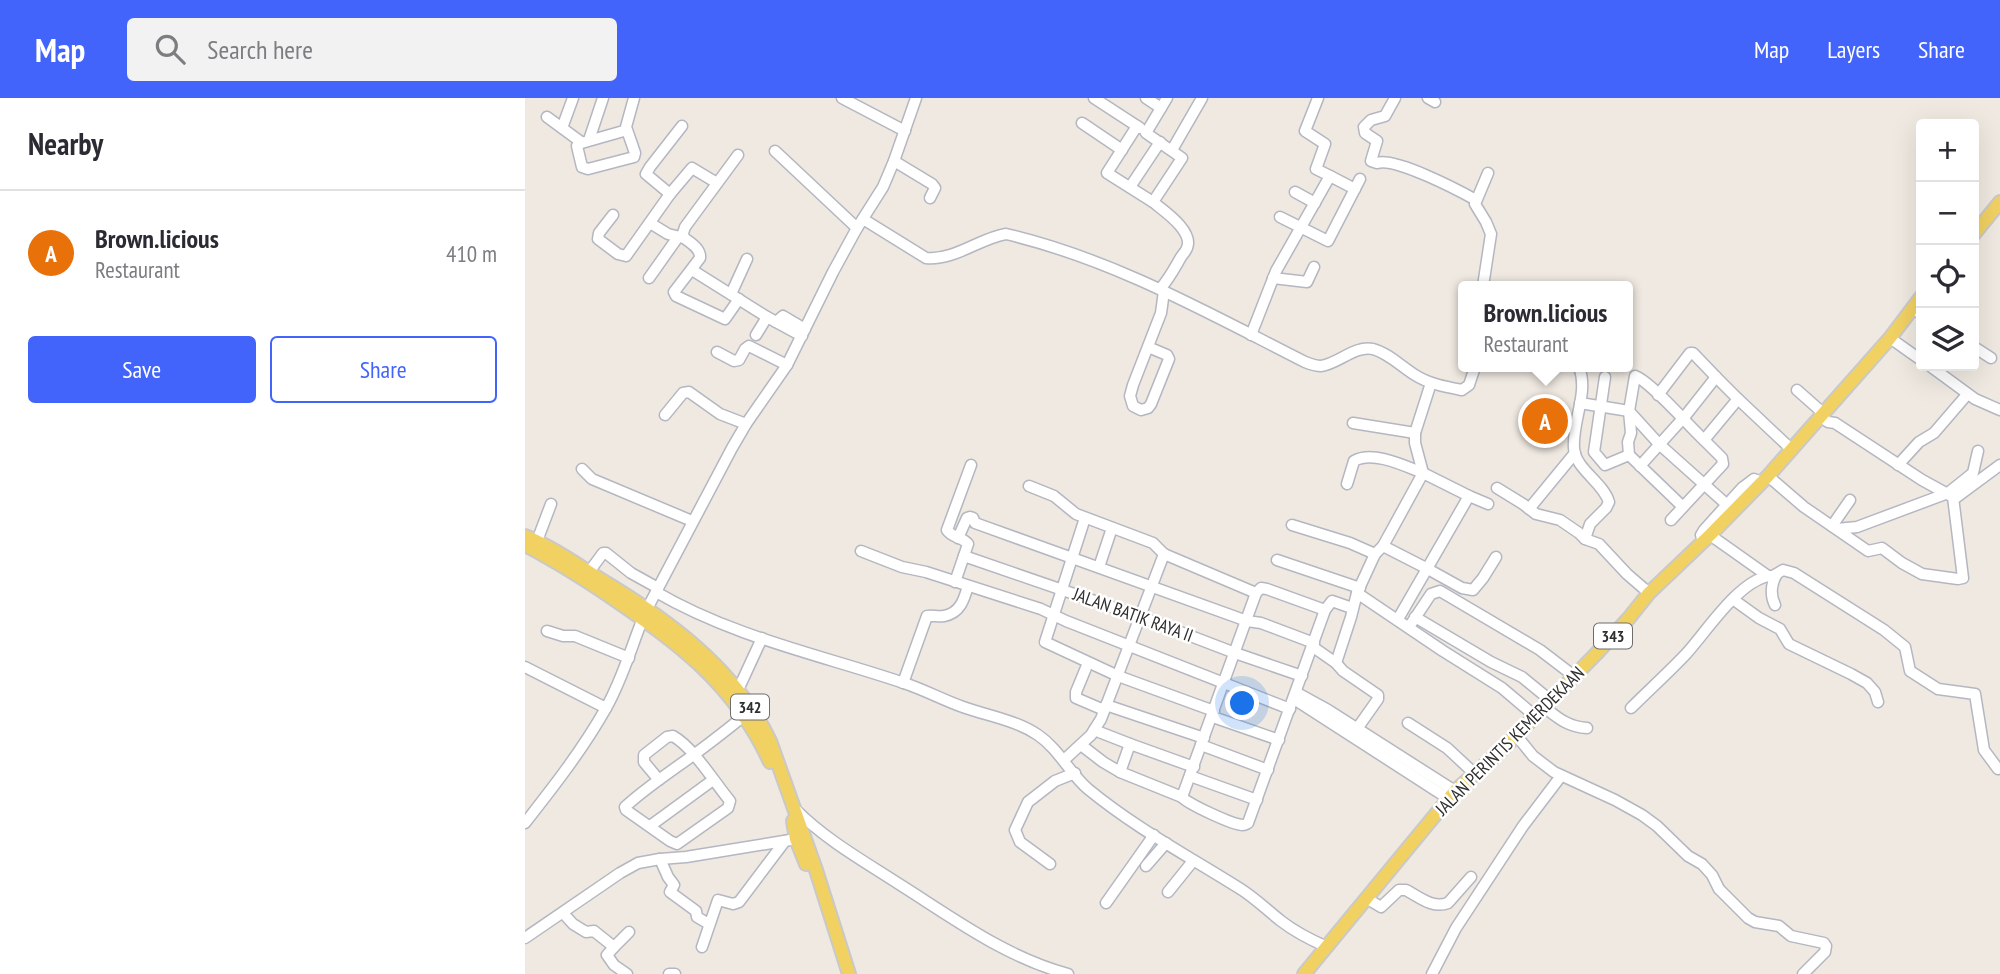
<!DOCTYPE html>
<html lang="en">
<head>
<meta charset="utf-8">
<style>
  body { margin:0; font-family:"PT Sans Narrow",sans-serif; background:#f2f2f3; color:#2b2b33 }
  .controls { position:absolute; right:21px; top:21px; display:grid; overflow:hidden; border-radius:7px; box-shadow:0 7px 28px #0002 }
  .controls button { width:63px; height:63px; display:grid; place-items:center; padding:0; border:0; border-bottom:2px solid #e1e1e2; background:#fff; color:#2b2b33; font:35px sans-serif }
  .you { position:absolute; left:718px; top:606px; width:24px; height:24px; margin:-18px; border:5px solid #fff; border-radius:50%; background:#1a73e8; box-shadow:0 0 0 10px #1a73e833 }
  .badge { display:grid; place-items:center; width:46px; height:46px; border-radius:50%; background:#4264fb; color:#fff; font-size:23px; font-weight:700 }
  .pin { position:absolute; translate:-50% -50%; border:4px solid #fff; box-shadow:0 2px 7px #0006 }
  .popup { position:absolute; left:933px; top:183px; width:175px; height:91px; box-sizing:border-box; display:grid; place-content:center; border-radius:7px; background:#fff; filter:drop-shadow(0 2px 5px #0005); font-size:23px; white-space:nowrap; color:#7c7c81 }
  .popup b { font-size:26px; color:#2b2b33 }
  .popup::after { content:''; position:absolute; left:50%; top:100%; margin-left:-14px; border:14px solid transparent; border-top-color:#fff }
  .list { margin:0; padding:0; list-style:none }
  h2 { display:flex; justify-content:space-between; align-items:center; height:91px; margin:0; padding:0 28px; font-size:30px }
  h2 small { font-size:23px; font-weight:400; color:#7c7c81 }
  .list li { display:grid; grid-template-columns:46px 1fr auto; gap:21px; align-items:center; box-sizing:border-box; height:126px; padding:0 28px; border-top:2px solid #e1e1e2 }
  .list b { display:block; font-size:26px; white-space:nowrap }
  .list p { margin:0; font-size:23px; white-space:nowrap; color:#7c7c81 }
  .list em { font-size:23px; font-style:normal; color:#7c7c81 }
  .actions { display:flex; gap:14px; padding:21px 28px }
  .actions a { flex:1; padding:16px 0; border:2px solid #4264fb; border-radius:7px; text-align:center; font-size:24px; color:#4264fb }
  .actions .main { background:#4264fb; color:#fff }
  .icon { flex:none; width:38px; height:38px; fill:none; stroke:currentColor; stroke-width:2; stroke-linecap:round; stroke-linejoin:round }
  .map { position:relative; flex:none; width:1475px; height:876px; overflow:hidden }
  header { display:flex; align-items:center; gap:42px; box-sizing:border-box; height:98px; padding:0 35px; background:#4264fb; color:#fff }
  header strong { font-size:33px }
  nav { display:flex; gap:38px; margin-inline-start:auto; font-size:24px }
  .search { width:490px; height:63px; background:#f2f2f3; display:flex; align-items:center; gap:18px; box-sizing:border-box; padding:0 24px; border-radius:7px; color:#7c7c81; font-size:26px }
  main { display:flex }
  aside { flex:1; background:#fff }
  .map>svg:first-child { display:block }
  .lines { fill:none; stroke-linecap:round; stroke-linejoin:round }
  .minor-casing { stroke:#b4b7c1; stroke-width:13 }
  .major-casing { stroke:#c9c9c9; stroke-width:16 }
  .minor { stroke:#fff; stroke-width:10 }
  .major { stroke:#f2d163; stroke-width:12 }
  .labels { text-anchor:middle; stroke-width:5; stroke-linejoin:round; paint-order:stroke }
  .shield { fill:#fff; stroke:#6d6d6d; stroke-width:2 }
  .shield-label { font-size:16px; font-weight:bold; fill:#2e2e2e }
  .street-label { font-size:18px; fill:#2e2e2e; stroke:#fff }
</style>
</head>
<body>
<header>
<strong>Map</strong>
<div class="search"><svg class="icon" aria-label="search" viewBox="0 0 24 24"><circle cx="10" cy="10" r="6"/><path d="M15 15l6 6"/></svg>Search here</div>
<nav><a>Map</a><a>Layers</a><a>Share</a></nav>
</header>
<main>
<aside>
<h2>Nearby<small></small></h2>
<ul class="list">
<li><span class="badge" style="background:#e8710a">A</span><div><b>Brown.licious</b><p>Restaurant</p></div><em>410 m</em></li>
</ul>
<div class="actions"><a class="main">Save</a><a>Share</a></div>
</aside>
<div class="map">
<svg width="1475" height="876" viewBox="0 0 1475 876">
  <rect width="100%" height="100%" fill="#efe9e1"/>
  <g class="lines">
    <defs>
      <g id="minor">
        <path d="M48 0 37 30 56 44"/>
        <path d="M317 0 380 33"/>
        <path d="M569 0 615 30"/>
        <path d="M621 0 636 10"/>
        <path d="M870 0 860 18 846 22 839 29 840 35 852 43 846 63 852 65C870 59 933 92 951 102"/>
        <path d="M903 0 910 4"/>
        <path d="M22 19 37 30"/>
        <path d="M557 25 597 52"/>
        <path d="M157 28 125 69 121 76 145 96 167 70 192 85"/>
        <path d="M612 28 582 75 628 104"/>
        <path d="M102 32 53 46 52 48 57 69 63 71 109 59 110 55 101 29 109 0"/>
        <path d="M64 42 78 0"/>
        <path d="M647 52 677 0"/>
        <path d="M250 53 332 130"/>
        <path d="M213 57 160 129 158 135 159 140C166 145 176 151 175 160L149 194 151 198 200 221 214 201"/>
        <path d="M369 63 407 86 410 90 405 100"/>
        <path d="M805 78 830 91"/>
        <path d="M605 89 635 44"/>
        <path d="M770 94 790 105"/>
        <path d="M88 117 74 135 73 141 93 156 101 158 145 96"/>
        <path d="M755 119 803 143 835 81"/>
        <path d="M338 121 401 160C429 163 455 140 481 136 588 161 683 215 780 264 785 266 790 268 796 268 813 266 830 247 848 251 863 255 877 269 890 277 904 286 921 289 937 292L944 287 950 269"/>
        <path d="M125 125 143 136 159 140"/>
        <path d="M167 172 242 219 277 238"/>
        <path d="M124 180 153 139"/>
        <path d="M748 180 782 184 789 169"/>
        <path d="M958 188 966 136 961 124 950 106 963 75"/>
        <path d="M635 191C644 181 649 171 656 159 658 156 661 153 662 150 669 133 639 113 628 104L657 60 621 35 642 0"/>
        <path d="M206 196 222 161"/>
        <path d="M1388 210 1396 216"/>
        <path d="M251 224 258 218 280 231"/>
        <path d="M231 237 242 219"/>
        <path d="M726 237 751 173 805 78 791 71 800 46 780 33 793 0"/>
        <path d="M1365 240 1396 262"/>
        <path d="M623 249 642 257 644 261 626 306 623 310 616 312 608 308 605 298 608 287 636 215 639 193"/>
        <path d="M1449 249 1466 260"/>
        <path d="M192 254 209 263 214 262 220 251 224 248 262 267"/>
        <path d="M1405 268 1450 301 1475 312"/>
        <path d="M1054 269C1064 295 1047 323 1049 350 1050 371 1078 384 1084 404L1081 410 1065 426 1060 441 1074 446 1102 476 1124 495"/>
        <path d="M1080 279 1069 354 1080 367 1104 357"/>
        <path d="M1272 292 1298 315"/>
        <path d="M1133 297 1165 255H1168L1191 279"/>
        <path d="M1213 301 1266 351"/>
        <path d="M1055 305 1104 313 1134 346 1209 413"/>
        <path d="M140 317 158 295 164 294 195 316 221 326"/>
        <path d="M828 325 890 335"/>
        <path d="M1373 367 1394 344 1409 335 1440 299 1441 295"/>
        <path d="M1115 368 1161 317 1191 279 1213 301 1179 342 1197 360 1198 366 1146 422"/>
        <path d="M57 371 67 381 167 423"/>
        <path d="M898 375 890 345V335L906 285"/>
        <path d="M1243 378 1279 409 1343 453 1357 450 1377 465 1397 476 1433 481 1438 480 1428 399 1397 382 1310 325 1303 324 1295 318"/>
        <path d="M822 386 829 363C848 352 880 368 898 375"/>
        <path d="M504 388 529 398 551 416 628 445 639 456 731 495"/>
        <path d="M972 390 998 406 1011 416 1035 422 1054 435 1060 441"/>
        <path d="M944 398 963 406"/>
        <path d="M1429 401 1475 367"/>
        <path d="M1157 408 1104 357 1103 344 1106 335 1104 313 1110 278C1125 283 1164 328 1179 342"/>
        <path d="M1004 411 1050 355"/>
        <path d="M560 420 520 544 593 578 689 613"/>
        <path d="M767 427 825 445 850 456 832 495 918 553 977 590 1010 618"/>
        <path d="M1307 428 1325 402"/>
        <path d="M1312 431 1332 429 1423 395 1448 375 1453 353"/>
        <path d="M1185 437 1243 478H1248L1258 472 1269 475 1359 532 1380 549 1385 573 1413 591 1450 596 1459 652 1473 671"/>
        <path d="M433 440 442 420 445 419 448 420 450 425 722 523 736 525 789 545"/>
        <path d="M12 443 26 406"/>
        <path d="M1178 444 1176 437 1179 432 1217 390 1229 381 1237 384"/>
        <path d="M858 448 901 470"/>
        <path d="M336 453 377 469 401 474 516 511 541 523 765 611"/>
        <path d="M850 456 858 448 898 375 944 398 873 521"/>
        <path d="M439 458 616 519 710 555 777 578"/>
        <path d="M752 462 835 490"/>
        <path d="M574 469 587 430"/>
        <path d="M901 470 937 490 948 492 958 480 971 459"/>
        <path d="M64 474 78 455H81L106 475 133 490"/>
        <path d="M430 484 443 446C438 439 427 440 422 432L446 367"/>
        <path d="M131 494C208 539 296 557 379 585 400 592 418 602 438 609 463 618 491 622 513 637 534 651 545 676 563 691 609 729 663 758 714 790 729 799 742 812 756 823 769 833 786 842 802 849"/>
        <path d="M1209 502 1234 520 1255 531 1264 546 1326 576 1342 585 1350 594 1353 604"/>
        <path d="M1250 507C1245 497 1246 485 1252 476"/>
        <path d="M122 511 207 350 221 326 262 267 308 174 332 130 358 89 369 63 391 0"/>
        <path d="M890 519 966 564 997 579 1025 602"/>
        <path d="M884 529 906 496 915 493 1015 552 1049 578"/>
        <path d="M22 533 38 538H50L104 560"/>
        <path d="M788 549 811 565 818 573 853 597V601L829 635"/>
        <path d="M563 565 551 594V600L579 612"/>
        <path d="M811 565 826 519 832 495"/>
        <path d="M0 569 81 610"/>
        <path d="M378 585 402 518C407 517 413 519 419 518 435 515 439 502 443 488"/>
        <path d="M213 592 237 540"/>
        <path d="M772 595 803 612 930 693"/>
        <path d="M769 601 924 701"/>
        <path d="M581 607 679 640"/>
        <path d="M1019 609C1033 620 1043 629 1062 630"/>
        <path d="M1106 610C1124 592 1143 575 1161 556 1182 533 1212 485 1243 478"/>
        <path d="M688 619 754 642"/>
        <path d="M883 625 922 650 950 676"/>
        <path d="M569 632 605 646"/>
        <path d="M991 637 1008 658 1029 674 1090 702 1117 717 1132 728 1163 758 1177 766 1187 777 1194 791 1223 820 1230 824 1254 828 1266 838 1299 845 1301 848 1300 854 1278 876"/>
        <path d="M556 647 578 664 595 674"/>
        <path d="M676 647 743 672"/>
        <path d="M539 662 566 637 576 621 639 456"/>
        <path d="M669 669 605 646 595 674 657 699C663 706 708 727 718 727 720 727 721 726 723 725L800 512 807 503 827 510"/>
        <path d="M665 678 732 702"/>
        <path d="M134 682 119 664V657L142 639 148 638C169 650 189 684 205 703L203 710 152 746 145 743 101 712 100 709C116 694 135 681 153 668 176 652 198 635 220 617"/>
        <path d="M657 699 731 495 736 490 742 491 800 512"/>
        <path d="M270 711C301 742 337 762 374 786 428 820 480 859 543 876"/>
        <path d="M0 725C29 688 58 651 81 610 97 582 106 550 118 520"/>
        <path d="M125 728 188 682"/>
        <path d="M135 761 143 779 149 787 145 794 171 813 172 819 184 826"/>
        <path d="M525 766 495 744 490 732 503 704 530 683 550 675"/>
        <path d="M621 768 641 745"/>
        <path d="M643 794 668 763"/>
        <path d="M841 800 856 809 874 792H881C894 799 908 811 923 805L946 779"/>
        <path d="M581 805 629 737"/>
        <path d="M38 815 48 826 61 834 69 833 89 849 104 834"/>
        <path d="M0 840 95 775 113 765 135 761 161 759 271 741"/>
        <path d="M89 849 82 857 89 867 102 876"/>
        <path d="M177 849 193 802 208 806 214 804 260 743"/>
        <path d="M144 876H150"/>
        <path d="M907 876 931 830 998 728 1036 678"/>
      </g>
      <g id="major">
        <path d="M1449 136 1475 104"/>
        <path d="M0 438C27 449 51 466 75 481 142 521 210 570 245 643L291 772 324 876"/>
        <path d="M0 447C29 462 56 479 83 497 153 545 208 584 245 664"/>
        <path d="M268 723 271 741 281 766"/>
        <path d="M779 876 930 693 980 649 1071 556 1104 520 1124 495 1185 437 1243 378 1365 240 1396 199"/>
      </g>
    </defs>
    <use href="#minor" class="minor-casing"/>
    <use href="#major" class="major-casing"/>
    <use href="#minor" class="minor"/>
    <use href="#major" class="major"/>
  </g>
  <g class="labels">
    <g class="shield">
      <rect x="1069" y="525.5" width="38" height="25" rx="5"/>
      <rect x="206" y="596.5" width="38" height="25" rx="5"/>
    </g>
    <g class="shield-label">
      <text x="1088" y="544">343</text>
      <text x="225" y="615">342</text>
    </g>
    <g class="street-label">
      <text transform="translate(608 517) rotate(20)" y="6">JALAN BATIK RAYA II</text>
      <text transform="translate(985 643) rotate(-45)" y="6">JALAN PERINTIS KEMERDEKAAN</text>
    </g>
  </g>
</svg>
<div class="controls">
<button>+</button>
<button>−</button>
<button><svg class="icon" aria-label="locate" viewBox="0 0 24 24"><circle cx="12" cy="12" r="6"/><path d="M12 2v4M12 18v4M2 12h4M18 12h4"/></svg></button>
<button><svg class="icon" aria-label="layers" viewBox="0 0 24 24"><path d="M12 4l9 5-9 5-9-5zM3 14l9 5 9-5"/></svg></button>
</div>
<div class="you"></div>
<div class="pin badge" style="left:1020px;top:323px;background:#e8710a">A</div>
<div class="popup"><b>Brown.licious</b>Restaurant</div>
</div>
</main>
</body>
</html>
